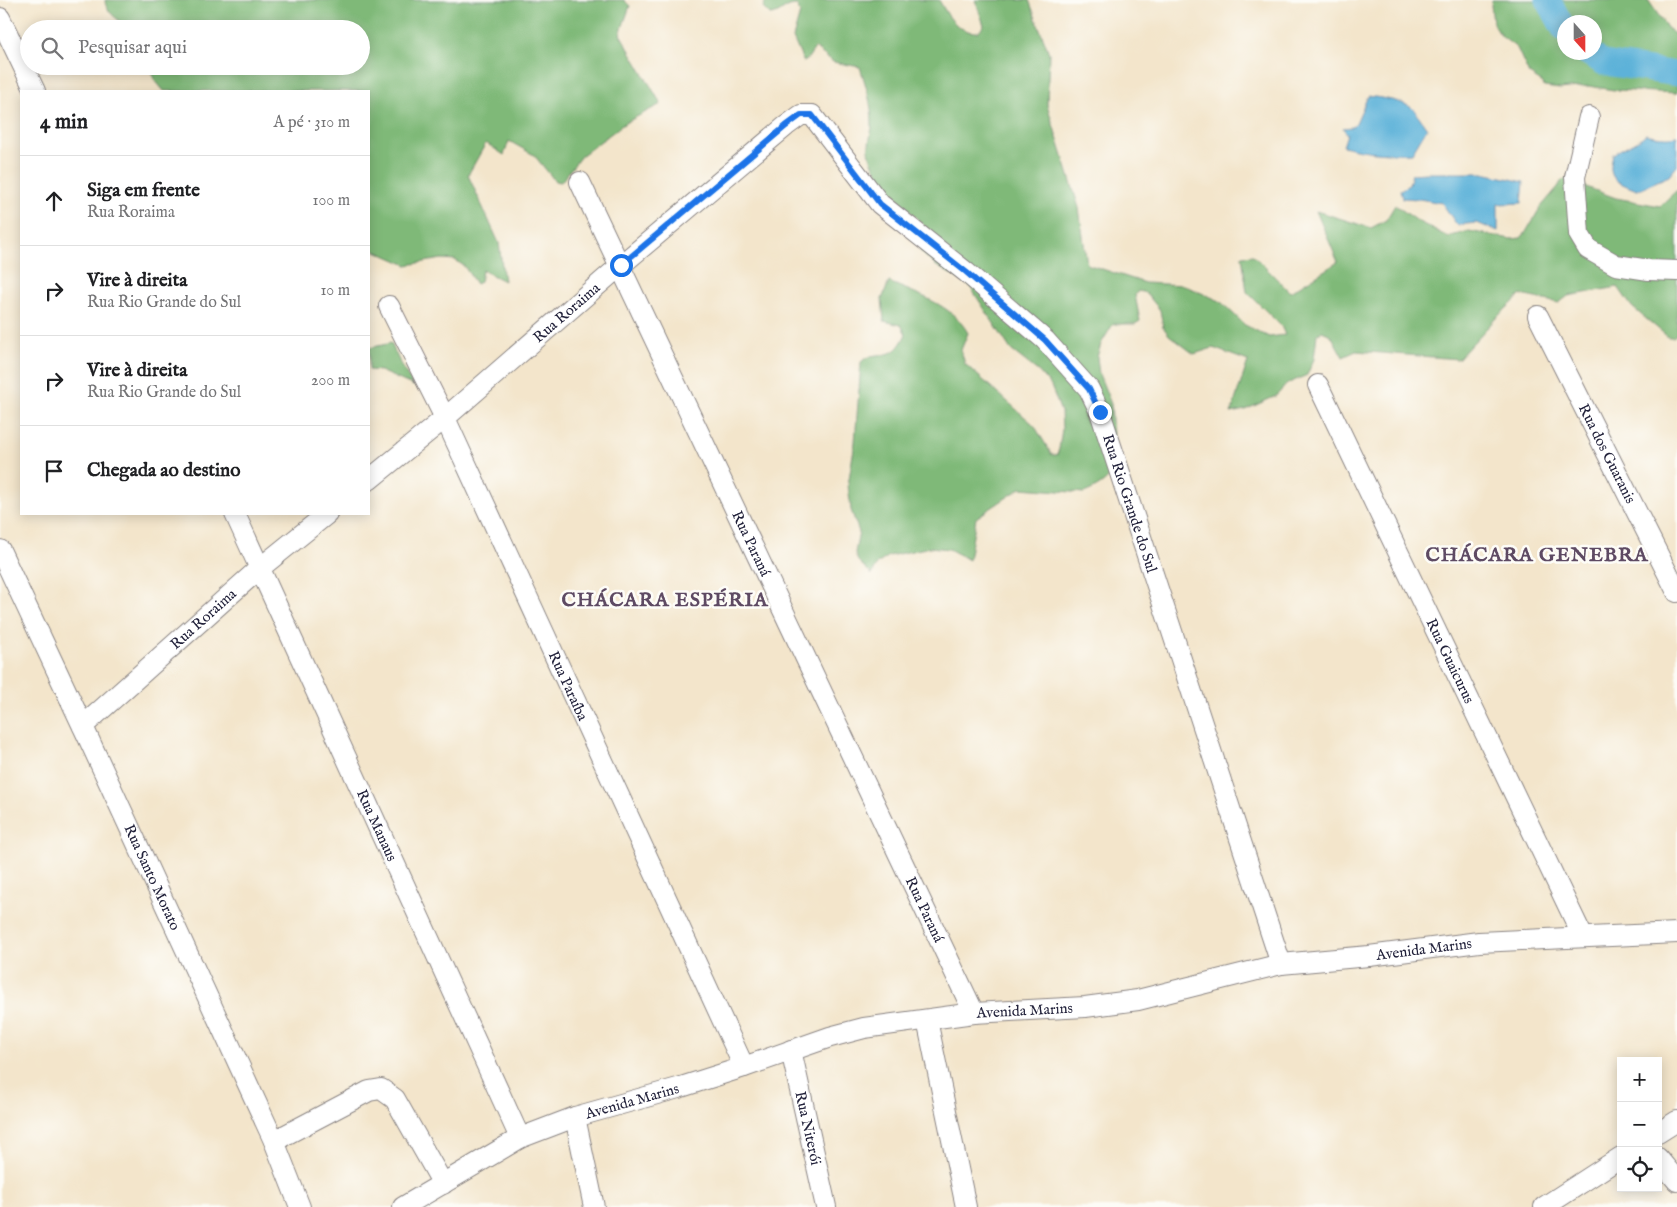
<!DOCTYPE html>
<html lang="pt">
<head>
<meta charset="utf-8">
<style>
  body { margin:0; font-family:"IM FELL English",serif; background:#f2f2f2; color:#202124 }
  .controls { position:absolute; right:15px; bottom:15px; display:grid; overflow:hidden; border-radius:0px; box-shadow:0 2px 12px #0003 }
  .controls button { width:45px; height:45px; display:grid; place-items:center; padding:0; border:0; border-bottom:1px solid #e0e0e0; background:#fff; color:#202124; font:25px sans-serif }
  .compass { position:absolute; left:1557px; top:15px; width:45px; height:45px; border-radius:50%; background:#fff; box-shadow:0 2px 12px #0003; rotate:159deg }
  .stop { position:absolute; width:15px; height:15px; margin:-11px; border:4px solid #1a73e8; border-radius:50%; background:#fff }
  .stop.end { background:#1a73e8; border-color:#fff; box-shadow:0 1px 5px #0008 }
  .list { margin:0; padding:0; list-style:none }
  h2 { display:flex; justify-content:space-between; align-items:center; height:65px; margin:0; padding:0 20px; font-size:21px }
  h2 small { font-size:16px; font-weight:400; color:#757577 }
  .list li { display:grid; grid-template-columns:32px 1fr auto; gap:15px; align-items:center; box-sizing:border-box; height:90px; padding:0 20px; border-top:1px solid #e0e0e0 }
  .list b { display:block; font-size:19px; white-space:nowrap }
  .list p { margin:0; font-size:16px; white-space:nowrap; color:#757577 }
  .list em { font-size:16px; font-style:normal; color:#757577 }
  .icon { flex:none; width:28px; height:28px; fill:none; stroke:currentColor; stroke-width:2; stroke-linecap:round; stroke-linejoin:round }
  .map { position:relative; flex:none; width:1677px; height:1207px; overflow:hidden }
  .search { position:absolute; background:#fff; box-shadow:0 2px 12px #0003; left:20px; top:20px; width:350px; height:55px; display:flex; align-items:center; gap:12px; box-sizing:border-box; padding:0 18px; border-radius:28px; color:#757577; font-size:19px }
  .panel { position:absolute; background:#fff; box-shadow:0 2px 12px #0003; left:20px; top:90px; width:350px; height:425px; border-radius:0px }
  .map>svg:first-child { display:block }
  .forest { fill:#7fb978; stroke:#506e5a; fill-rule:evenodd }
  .water { fill:#5db2d9; stroke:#406a8a }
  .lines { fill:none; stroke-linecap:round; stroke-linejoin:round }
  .river { stroke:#5db2d9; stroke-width:25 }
  .minor-casing { stroke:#8a8483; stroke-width:22 }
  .minor { stroke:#fff; stroke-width:20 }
  .route { stroke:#1a73e8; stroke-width:6 }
  .labels { text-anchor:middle; stroke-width:5; stroke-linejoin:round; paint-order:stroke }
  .street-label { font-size:15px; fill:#22223b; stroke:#fdfcf7 }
  .district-label { font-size:20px; font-weight:bold; letter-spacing:1px; fill:#5e4a63; stroke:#fdfcf7 }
</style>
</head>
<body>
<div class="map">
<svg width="1677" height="1207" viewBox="0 0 1677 1207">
  <rect width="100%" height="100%" fill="#fdfcf7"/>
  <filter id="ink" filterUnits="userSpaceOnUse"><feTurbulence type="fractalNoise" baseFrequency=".02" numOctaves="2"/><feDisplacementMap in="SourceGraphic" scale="10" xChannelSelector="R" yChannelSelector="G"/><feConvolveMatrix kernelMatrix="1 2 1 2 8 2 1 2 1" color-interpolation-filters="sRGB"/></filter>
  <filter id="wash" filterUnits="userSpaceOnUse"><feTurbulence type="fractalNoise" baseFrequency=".0096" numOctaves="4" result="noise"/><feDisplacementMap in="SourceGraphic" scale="20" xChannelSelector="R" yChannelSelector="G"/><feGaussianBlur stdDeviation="1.12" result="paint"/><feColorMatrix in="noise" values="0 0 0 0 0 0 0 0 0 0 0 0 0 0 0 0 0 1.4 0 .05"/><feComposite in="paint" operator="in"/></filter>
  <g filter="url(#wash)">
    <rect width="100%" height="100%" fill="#f3e5cb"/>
    <g class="forest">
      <path d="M105 0H624L630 6 620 34 661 104 625 123 581 156 561 182 555 181 534 155 509 141 504 155 486 143 468 175 499 243 504 281 482 270 480 282 476 284 464 266 455 260 442 259 407 265 369 248V91H164L154 79 150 66H361V29H130C121 21 105 13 105 0Z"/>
      <path d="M766 0H939C948 16 957 33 978 32L984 25 975 0H1029L1049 53 1047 105 1079 208 1087 264 1145 283 1183 285 1220 301 1245 325 1269 337 1285 335 1281 326 1247 292 1242 256 1253 255 1290 292 1338 262 1316 211 1371 228 1386 220 1395 205 1419 222 1448 237 1469 231 1511 239 1521 238 1526 232 1540 208 1558 187 1562 180 1565 179 1616 198 1660 206 1677 190V334L1673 337H1668L1632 307 1618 287 1568 296 1559 303 1521 295 1497 317 1458 359 1356 351 1343 357 1331 335 1322 331 1317 334 1314 359 1307 375 1287 384 1276 396 1245 410 1231 413 1248 361 1213 348 1194 354 1169 335 1163 327 1160 310 1146 293 1138 291 1135 295 1140 321 1135 324H1113L1101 344 1097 357 1099 374 1111 404 1115 469C1108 481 1097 488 1084 493L1021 488 976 518 969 560 949 549 930 547 889 556 877 564 872 575 858 561 855 553 859 532 851 510 848 485 855 442 861 362C878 346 891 367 906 334L901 325 884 321 882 299 889 282C918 295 952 304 968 333L961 350 965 364 1034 425 1052 455H1057L1059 449 1062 429 1061 412 1051 386 1039 372 1011 350 969 285 935 265 921 252 919 246 926 228C910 211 871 175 869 151 868 142 872 133 872 124 872 104 866 86 860 67L833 62 815 48 806 61H803L793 38 800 13 797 5C785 4 781 15 770 15L763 8Z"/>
      <path d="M1492 0H1648L1668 29 1677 36V93L1614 90 1588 86 1560 89 1544 87 1543 83 1529 74 1517 48 1501 36 1493 23 1491 5ZM1594 22V52H1564V22Z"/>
      <path d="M391 343 401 365 414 386 380 371 369 370V348Z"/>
    </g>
    <g class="water">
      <path d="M1368 96C1381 98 1400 100 1412 108 1418 113 1422 122 1427 128L1412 153C1389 154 1365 152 1343 146L1347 134 1343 128 1352 127 1356 123Z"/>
      <path d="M1646 134C1657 137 1667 138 1677 136V166L1669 176 1637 190C1614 181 1607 179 1613 154 1625 146 1635 144 1646 134Z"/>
      <path d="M1426 173H1483L1524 182 1522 203 1498 204V231L1476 223 1457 225 1442 203 1419 199 1402 198 1400 190 1409 185 1412 174Z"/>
    </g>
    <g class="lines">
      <g class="river">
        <path d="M1548 0 1564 29"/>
        <path d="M1586 52 1604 63 1677 74"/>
      </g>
    </g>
  </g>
  <g filter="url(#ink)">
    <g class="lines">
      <defs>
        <g id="minor">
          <path d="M0 18 35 91"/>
          <path d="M1589 117 1575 177 1579 234 1588 249 1616 265 1649 270 1677 271"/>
          <path id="s1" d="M580 182 974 1013"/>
          <path id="s2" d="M389 306 445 418 744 1067"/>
          <path id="s3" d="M1538 316 1677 592"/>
          <path id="s4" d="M1318 385 1583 937"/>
          <path id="s5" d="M369 480 445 418 621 265 786 126 801 115H812L880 204 966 272 1045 340 1089 389 1100 412 1281 964"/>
          <path id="s6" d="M235 514 520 1138"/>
          <path id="s7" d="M0 550 86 733 274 1141 300 1207"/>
          <path id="s8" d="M83 726 260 568 327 514"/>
          <path d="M927 1020 966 1207"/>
          <path id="s9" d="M791 1050 826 1207"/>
          <path d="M575 1117 594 1207"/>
          <path d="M1658 1133 1677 1121"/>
          <path d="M274 1141 369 1091 381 1089 395 1099 443 1184"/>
          <path d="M1658 1158 1677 1181"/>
          <path id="s10" d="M403 1207 520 1138 575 1117 678 1088 744 1067 830 1037 864 1028 974 1013 1085 1007 1138 1000 1281 964 1369 956 1479 942 1677 933"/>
          <path d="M1544 1207 1621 1157"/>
        </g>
      </defs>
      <use href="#minor" class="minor-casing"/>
      <use href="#minor" class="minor"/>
    </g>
  </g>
  <g class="lines" filter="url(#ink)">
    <path class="route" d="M621 265 786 126 801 115H812L880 204 966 272 1045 340 1089 389 1100 412"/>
  </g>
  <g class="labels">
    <g class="street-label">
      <text dy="5" stroke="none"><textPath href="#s5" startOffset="259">Rua Roraima</textPath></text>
      <text dy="5" stroke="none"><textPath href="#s3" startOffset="154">Rua dos Guaranis</textPath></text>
      <text dy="5" stroke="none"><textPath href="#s5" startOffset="1090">Rua Rio Grande do Sul</textPath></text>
      <text dy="5" stroke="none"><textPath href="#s1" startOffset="400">Rua Paraná</textPath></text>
      <text dy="5" stroke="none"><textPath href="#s8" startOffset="161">Rua Roraima</textPath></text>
      <text dy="5" stroke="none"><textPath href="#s4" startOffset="306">Rua Guaicurus</textPath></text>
      <text dy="5" stroke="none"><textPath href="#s2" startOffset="420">Rua Paraíba</textPath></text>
      <text dy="5" stroke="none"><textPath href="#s6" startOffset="342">Rua Manaus</textPath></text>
      <text dy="5" stroke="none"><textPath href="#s7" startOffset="361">Rua Santo Morato</textPath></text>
      <text dy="5" stroke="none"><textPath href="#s1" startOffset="805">Rua Paraná</textPath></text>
      <text dy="5" stroke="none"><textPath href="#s10" startOffset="1064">Avenida Marins</textPath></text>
      <text dy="5" stroke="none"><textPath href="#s10" startOffset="659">Avenida Marins</textPath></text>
      <text dy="5" stroke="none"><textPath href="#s10" startOffset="254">Avenida Marins</textPath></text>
      <text dy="5" stroke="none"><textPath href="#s9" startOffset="80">Rua Niterói</textPath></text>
    </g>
    <g class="district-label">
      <text x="1537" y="561">CHÁCARA GENEBRA</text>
      <text x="665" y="606">CHÁCARA ESPÉRIA</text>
    </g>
  </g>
</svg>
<div class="controls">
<button>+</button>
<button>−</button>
<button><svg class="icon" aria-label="locate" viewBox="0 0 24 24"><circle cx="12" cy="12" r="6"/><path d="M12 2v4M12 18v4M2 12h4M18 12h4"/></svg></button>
</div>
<svg class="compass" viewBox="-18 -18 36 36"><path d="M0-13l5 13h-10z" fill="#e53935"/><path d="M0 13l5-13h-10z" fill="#757577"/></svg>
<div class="stop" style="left:621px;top:265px"></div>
<div class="stop end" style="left:1100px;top:412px"></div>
<div class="search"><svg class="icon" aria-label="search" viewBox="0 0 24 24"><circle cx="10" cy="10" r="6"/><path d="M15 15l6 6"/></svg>Pesquisar aqui</div>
<section class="panel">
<h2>4 min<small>A pé · 310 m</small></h2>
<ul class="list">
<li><svg class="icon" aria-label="ahead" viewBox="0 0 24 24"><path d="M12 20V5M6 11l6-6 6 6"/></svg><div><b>Siga em frente</b><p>Rua Roraima</p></div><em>100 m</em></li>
<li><svg class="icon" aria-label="right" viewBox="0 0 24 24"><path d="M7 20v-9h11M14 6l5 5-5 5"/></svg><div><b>Vire à direita</b><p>Rua Rio Grande do Sul</p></div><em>10 m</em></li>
<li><svg class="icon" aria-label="right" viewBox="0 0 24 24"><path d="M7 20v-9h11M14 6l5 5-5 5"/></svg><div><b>Vire à direita</b><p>Rua Rio Grande do Sul</p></div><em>200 m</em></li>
<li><svg class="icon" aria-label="arrive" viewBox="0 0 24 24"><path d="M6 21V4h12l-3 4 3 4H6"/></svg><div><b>Chegada ao destino</b></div></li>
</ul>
</section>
</div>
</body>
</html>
